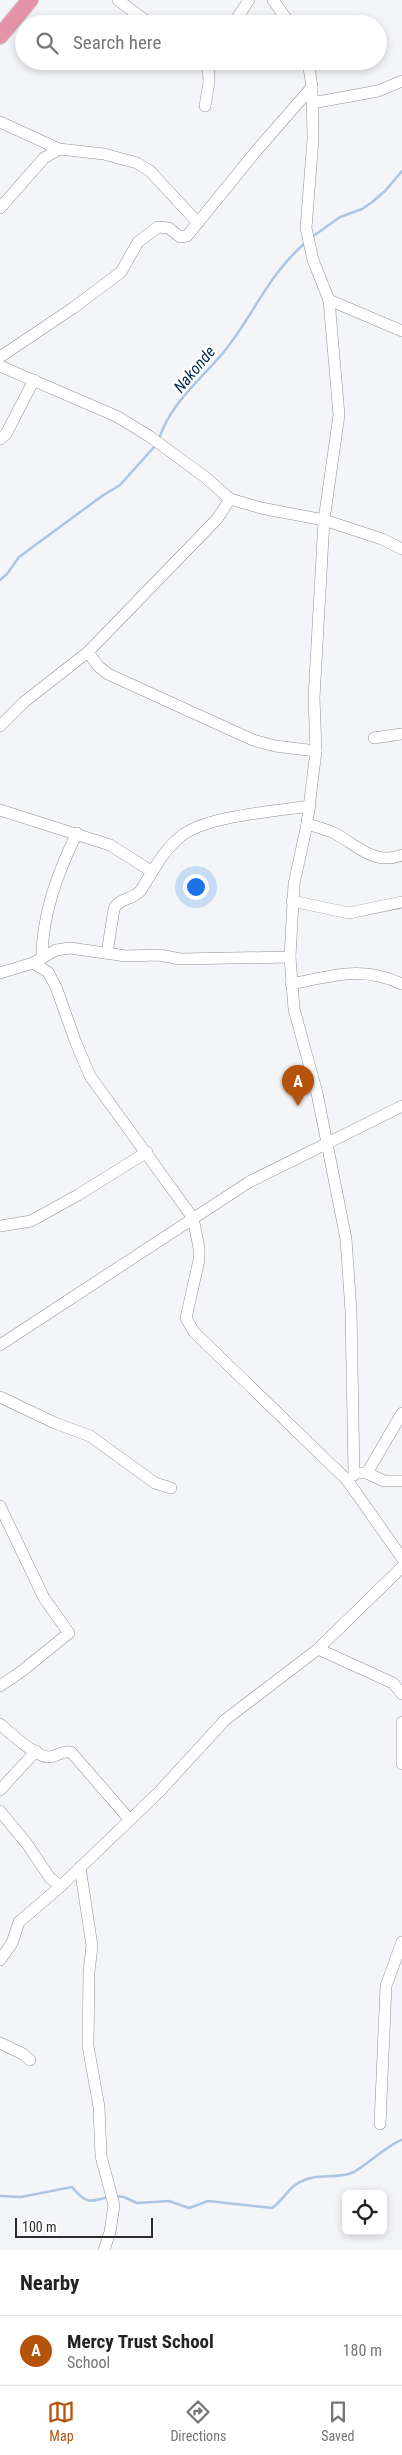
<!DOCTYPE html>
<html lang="en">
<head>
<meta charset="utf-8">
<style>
  body { margin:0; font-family:"Roboto Condensed",sans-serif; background:#f6f6f6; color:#222 }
  .controls { position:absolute; right:15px; bottom:15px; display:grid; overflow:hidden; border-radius:8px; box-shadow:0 2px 8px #0003 }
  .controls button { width:45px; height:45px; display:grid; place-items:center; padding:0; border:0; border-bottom:1px solid #e0e0e0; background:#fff; color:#222; font:25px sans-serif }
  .scale { position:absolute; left:15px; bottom:12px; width:138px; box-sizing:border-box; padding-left:5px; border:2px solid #2d2d2e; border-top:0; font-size:14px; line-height:18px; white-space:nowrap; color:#2d2d2e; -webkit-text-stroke:4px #fff; paint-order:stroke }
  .you { position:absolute; left:195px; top:886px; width:18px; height:18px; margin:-12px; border:4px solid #fff; border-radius:50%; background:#1a73e8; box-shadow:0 0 0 8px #1a73e833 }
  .badge { display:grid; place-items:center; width:32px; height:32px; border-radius:50%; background:#b45309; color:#fff; font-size:16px; font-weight:700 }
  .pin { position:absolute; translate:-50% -41px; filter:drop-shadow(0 1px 2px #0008) }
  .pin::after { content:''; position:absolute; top:26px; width:18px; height:15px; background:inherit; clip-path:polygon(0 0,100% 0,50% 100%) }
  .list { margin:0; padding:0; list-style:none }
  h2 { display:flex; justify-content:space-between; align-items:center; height:65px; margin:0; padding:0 20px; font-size:21px }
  h2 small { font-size:16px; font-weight:400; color:#767676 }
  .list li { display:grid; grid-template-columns:32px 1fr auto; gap:15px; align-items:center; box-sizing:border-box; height:70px; padding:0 20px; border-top:1px solid #e0e0e0 }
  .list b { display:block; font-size:19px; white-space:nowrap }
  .list p { margin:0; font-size:16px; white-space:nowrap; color:#767676 }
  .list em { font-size:16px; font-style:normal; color:#767676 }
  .icon { flex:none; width:28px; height:28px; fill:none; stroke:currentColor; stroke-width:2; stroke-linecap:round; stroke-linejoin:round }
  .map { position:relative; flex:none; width:402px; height:2250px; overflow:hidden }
  .search { position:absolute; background:#fff; box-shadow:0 2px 8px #0003; left:15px; right:15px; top:15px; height:55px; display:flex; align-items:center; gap:12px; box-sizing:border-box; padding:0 18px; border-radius:28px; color:#767676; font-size:19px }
  .sheet { height:135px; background:#fff }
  nav { display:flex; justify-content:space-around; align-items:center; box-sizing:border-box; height:70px; border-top:1px solid #e0e0e0; background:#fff; font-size:14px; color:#767676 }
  nav a { display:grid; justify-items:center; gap:2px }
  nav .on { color:#b45309 }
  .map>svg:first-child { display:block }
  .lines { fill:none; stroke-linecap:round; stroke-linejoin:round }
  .stream { stroke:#abc5e5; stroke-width:2.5 }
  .minor-casing { stroke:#909193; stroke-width:12 }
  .highway-casing { stroke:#d1d1d1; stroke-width:18 }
  .minor { stroke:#fff; stroke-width:11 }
  .highway { stroke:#e693a9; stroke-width:16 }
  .labels { text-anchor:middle; stroke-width:5; stroke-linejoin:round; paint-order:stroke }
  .water-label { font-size:16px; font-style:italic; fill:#042951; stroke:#fff }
</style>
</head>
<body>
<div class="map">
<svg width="402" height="2250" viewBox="0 0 402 2250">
  <rect width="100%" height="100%" fill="#f4f5f8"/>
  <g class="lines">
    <g class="stream">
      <path d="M312 237 340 217 362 209 371 203 385 191 402 171"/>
      <path d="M159 439C170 404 200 380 223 353 254 315 267 276 306 242"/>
      <path d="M0 580 7 574 19 557 102 496 120 485 155 446"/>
      <path d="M0 2196 21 2197 72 2187C85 2203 89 2203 108 2197"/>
      <path d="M116 2196 124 2197 137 2203 169 2201 189 2208 208 2201 272 2208C286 2198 288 2185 307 2179 323 2174 339 2179 354 2172 366 2165 392 2142 402 2140"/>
    </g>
    <defs>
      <g id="minor">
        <path d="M118 0 150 24"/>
        <path d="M273 0 290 24"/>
        <path d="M233 24 249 0"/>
        <path d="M308 61 312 87 313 139 306 228 313 260 329 300 402 331"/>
        <path d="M312 103 378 91 402 81"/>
        <path d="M205 106 209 82 208 61"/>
        <path d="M0 122 59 149 104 154 137 163 150 171 198 223"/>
        <path d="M0 208 44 158 59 149"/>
        <path d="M329 300 339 415 324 520 314 698 316 751 307 824 294 884 290 957 294 1009 317 1093 346 1239 351 1311 354 1475"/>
        <path d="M0 357 73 308 121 272 138 242 158 227 169 228 180 237 187 236 257 150 312 87"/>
        <path d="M0 366 116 416 149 436 205 477 230 499 261 508 324 520 382 539 402 549"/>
        <path d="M0 439 6 434 34 380"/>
        <path d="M88 652 98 666 108 674 253 740 275 746 316 751"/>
        <path d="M0 726 24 702 88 652 217 519 230 499"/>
        <path d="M374 738 402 734"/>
        <path d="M0 810 110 845 151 871"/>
        <path d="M307 824C316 827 326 829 334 833 357 845 374 866 402 855"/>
        <path d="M292 901 349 913 402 902"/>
        <path d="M107 953 114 909C118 898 134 900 141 890 153 871 162 852 180 837 204 816 277 811 310 806"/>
        <path d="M42 958C42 914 58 872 77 833"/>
        <path d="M33 963 56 950 70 948 126 956 160 955 180 959 290 957"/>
        <path d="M0 973 33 963 48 972 56 987 76 1043 90 1076 193 1218 199 1248V1260L186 1318 194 1332 347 1480 402 1558"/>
        <path d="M291 984C333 976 361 965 402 984"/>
        <path d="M0 1226 31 1221 78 1195 147 1152"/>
        <path d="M0 1345 249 1182 402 1106"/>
        <path d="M0 1397 55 1423 90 1436 155 1483 171 1488"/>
        <path d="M361 1473H367L384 1481H402"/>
        <path d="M367 1473 402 1413"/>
        <path d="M0 1506 44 1598 69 1633 22 1671 0 1686"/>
        <path d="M318 1649 393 1683 402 1694"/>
        <path d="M402 1722V1764"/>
        <path d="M0 1724C10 1733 35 1756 48 1757 57 1757 62 1750 71 1752L130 1820"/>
        <path d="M0 1790 36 1751"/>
        <path d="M0 1811 27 1844 50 1878 61 1886"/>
        <path d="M80 1867 92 1946 89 1972 88 2046 99 2107 101 2156 114 2205 110 2232 104 2250"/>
        <path d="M0 1960 12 1943 19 1922 61 1886 159 1792 225 1720 318 1649 402 1567"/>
        <path d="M0 2043 23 2054 30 2060"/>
        <path d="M380 2124 386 1986 402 1942"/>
      </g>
      <path id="highway" d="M0 36 30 0"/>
    </defs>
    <use href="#minor" class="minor-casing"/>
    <use href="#highway" class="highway-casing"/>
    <use href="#minor" class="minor"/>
    <use href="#highway" class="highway"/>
  </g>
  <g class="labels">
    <g class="water-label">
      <text transform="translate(194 369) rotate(-50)" y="6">Nakonde</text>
    </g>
  </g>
</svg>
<div class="controls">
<button><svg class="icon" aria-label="locate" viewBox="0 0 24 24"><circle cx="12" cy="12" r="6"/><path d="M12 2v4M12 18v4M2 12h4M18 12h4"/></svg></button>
</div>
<div class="scale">100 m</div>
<div class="you"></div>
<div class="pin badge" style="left:298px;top:1106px">A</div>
<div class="search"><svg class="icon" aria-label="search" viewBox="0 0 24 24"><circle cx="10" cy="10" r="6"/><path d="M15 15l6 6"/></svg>Search here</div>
</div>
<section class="sheet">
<h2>Nearby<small></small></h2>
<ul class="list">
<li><span class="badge">A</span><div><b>Mercy Trust School</b><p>School</p></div><em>180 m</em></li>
</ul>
</section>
<nav>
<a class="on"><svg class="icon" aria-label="map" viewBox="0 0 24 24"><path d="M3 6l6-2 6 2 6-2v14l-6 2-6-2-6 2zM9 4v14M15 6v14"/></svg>Map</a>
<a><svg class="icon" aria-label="directions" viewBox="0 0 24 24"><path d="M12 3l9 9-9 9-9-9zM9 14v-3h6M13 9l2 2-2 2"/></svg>Directions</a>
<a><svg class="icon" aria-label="saved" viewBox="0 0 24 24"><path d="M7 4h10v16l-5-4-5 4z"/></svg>Saved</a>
</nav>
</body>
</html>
